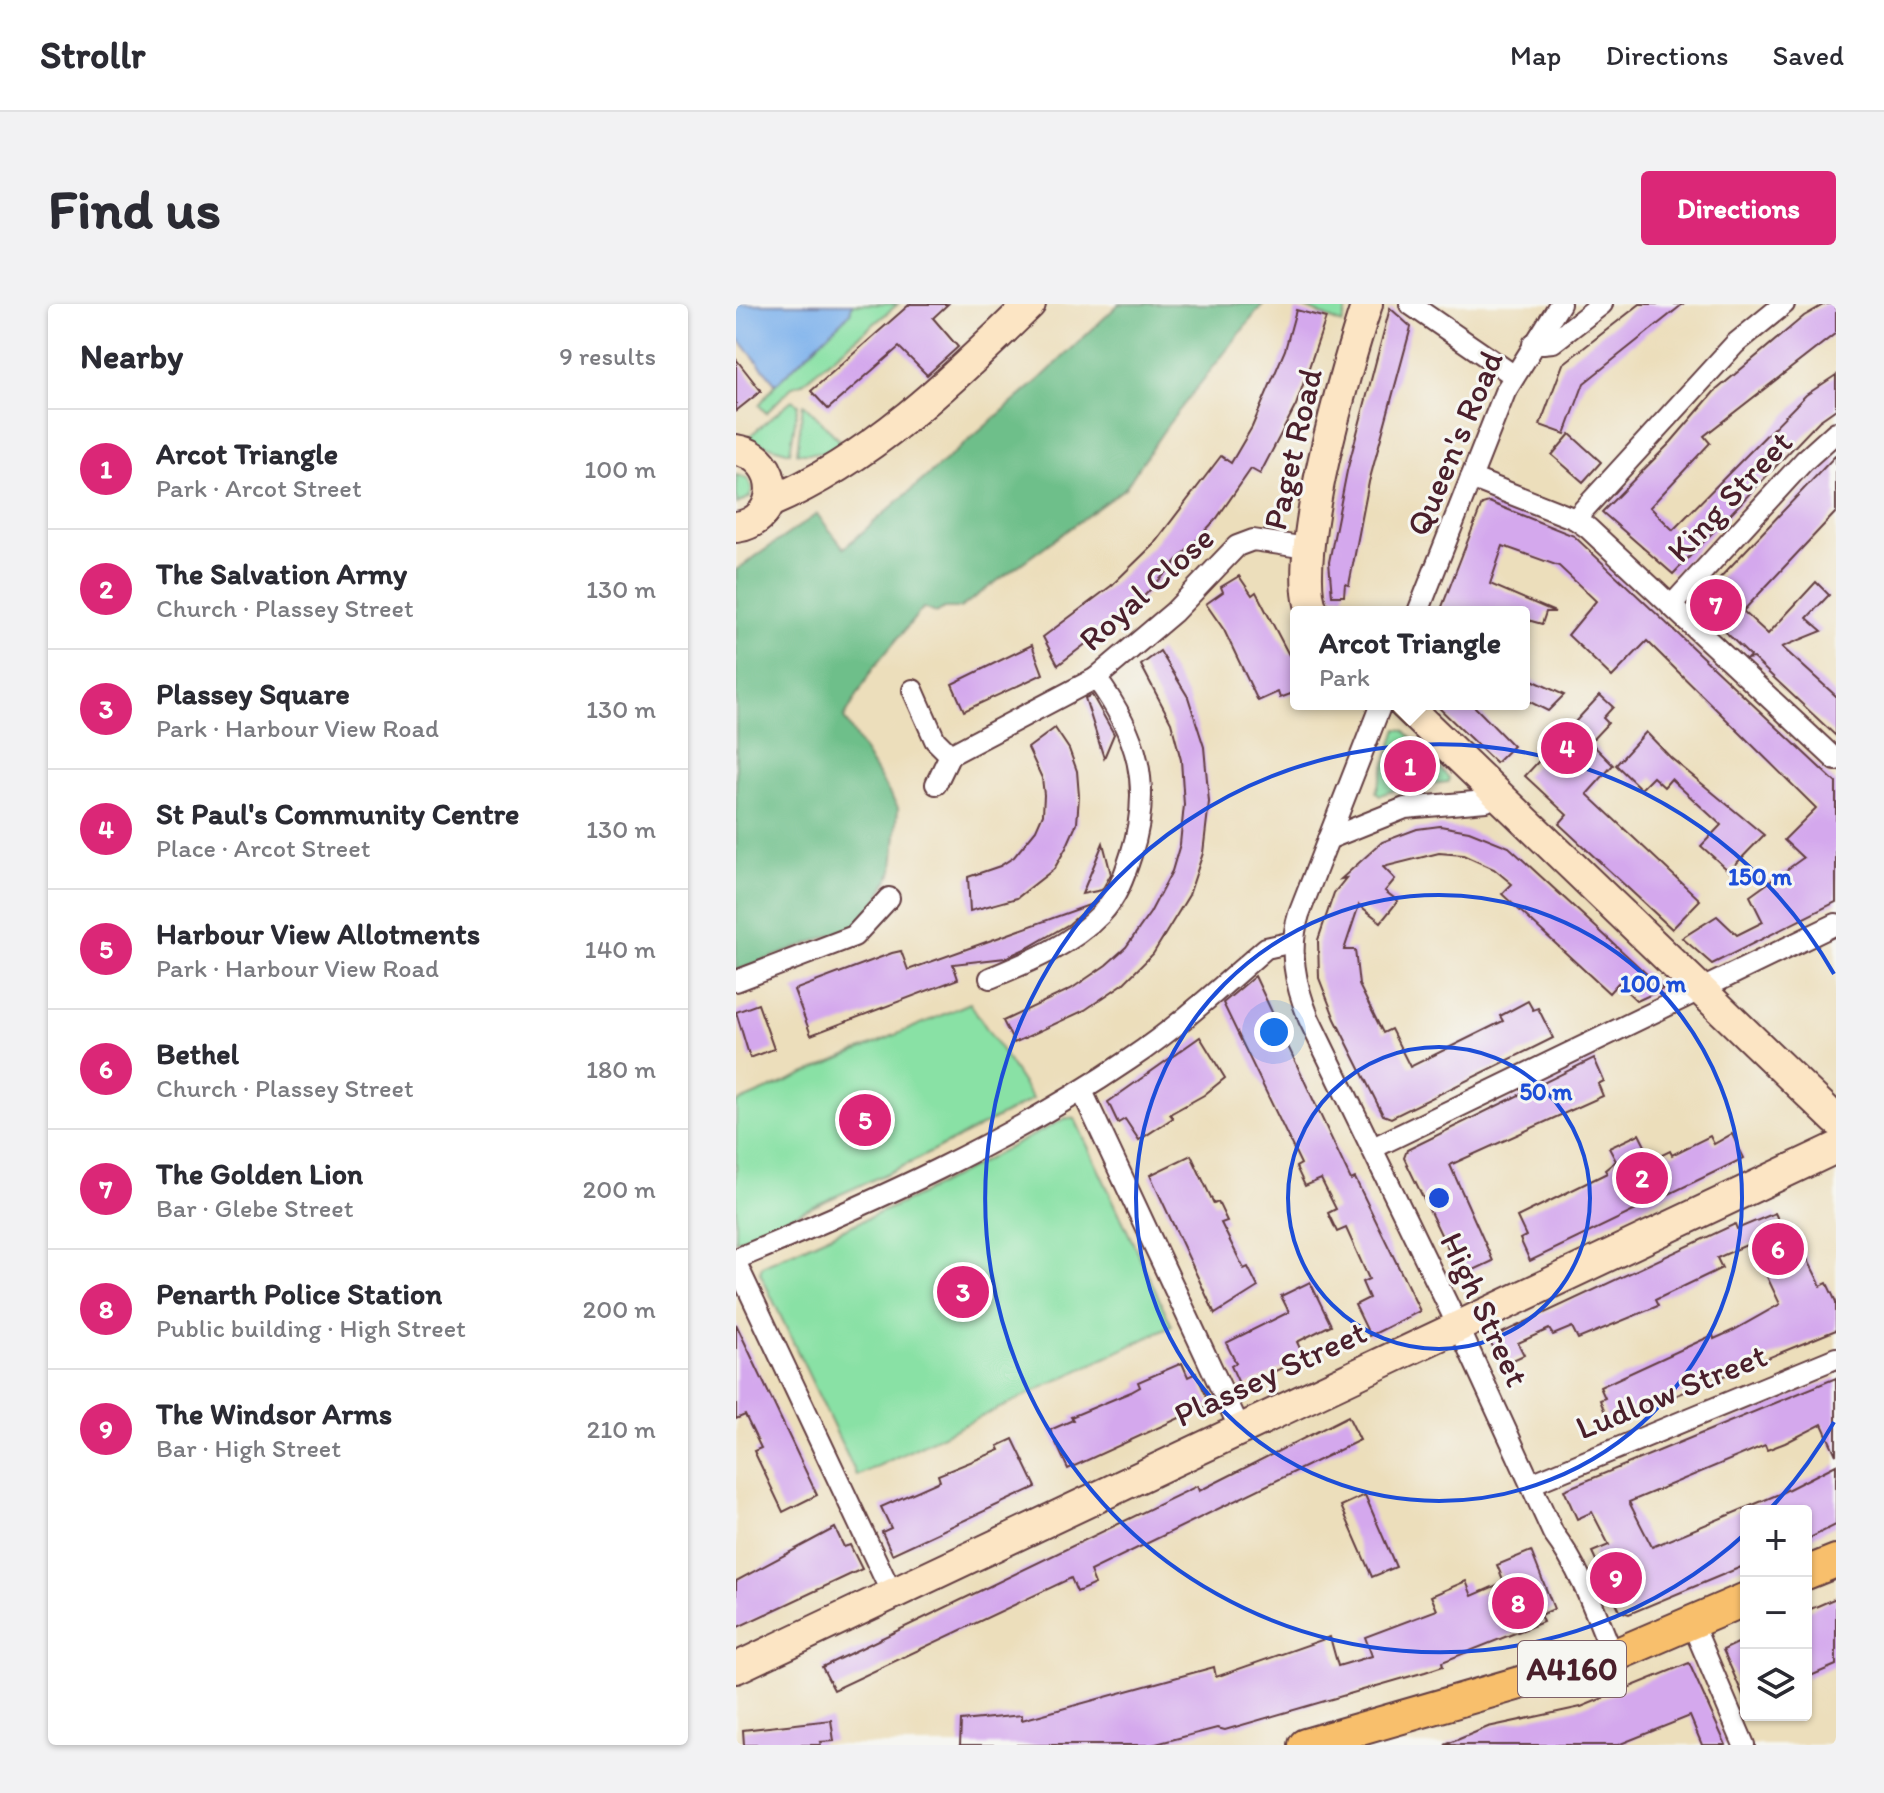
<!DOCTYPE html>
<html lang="en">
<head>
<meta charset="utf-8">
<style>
  body { margin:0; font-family:Itim,sans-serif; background:#f2f2f3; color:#2b2b33 }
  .controls { position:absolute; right:24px; bottom:24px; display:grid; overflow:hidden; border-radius:8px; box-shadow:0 2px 6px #0004 }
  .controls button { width:72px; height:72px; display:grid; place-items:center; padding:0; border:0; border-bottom:2px solid #e1e1e2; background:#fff; color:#2b2b33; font:40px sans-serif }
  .you { position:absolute; left:538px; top:728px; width:28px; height:28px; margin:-20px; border:6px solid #fff; border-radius:50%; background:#1a73e8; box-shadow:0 0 0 12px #1a73e833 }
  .badge { display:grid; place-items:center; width:52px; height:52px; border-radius:50%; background:#db2777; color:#fff; font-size:26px; font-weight:700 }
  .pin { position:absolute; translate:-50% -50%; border:4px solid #fff; box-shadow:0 2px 8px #0006 }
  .popup { position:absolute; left:554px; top:302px; width:240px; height:104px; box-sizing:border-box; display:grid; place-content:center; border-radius:8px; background:#fff; filter:drop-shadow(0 2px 6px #0005); font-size:26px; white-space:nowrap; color:#7c7c81 }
  .popup b { font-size:30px; color:#2b2b33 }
  .popup::after { content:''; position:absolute; left:50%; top:100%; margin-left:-16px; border:16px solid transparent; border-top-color:#fff }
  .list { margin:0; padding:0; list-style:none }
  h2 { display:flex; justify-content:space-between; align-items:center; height:104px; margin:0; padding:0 32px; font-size:34px }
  h2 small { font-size:26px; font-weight:400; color:#7c7c81 }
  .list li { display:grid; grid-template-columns:52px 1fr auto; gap:24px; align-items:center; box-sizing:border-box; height:120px; padding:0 32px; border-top:2px solid #e1e1e2 }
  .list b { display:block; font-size:30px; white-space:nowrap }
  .list p { margin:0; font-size:26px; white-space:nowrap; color:#7c7c81 }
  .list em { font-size:26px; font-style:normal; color:#7c7c81 }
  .icon { flex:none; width:44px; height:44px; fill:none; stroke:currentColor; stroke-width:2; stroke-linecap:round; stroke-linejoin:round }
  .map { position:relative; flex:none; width:1100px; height:1441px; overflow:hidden; border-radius:8px }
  header { display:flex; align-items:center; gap:48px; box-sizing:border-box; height:112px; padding:0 40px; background:#fff; border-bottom:2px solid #e1e1e2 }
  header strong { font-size:38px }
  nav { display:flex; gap:44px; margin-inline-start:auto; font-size:28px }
  .intro { display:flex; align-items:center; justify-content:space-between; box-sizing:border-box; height:192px; padding:0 48px }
  h1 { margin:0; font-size:56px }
  .button { padding:20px 36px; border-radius:8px; background:#db2777; color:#fff; font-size:28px; font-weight:700 }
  main { display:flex; gap:48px; padding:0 48px }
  aside { flex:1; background:#fff; border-radius:8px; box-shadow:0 2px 6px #0004 }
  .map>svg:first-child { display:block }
  .green { fill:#89e1a5; stroke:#6a8068; stroke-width:2 }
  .forest { fill:#6ebf8a; stroke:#5c6f5a; stroke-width:2 }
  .water { fill:#7fb2ec; stroke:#64688c; stroke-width:2 }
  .building { fill:#d4a8ed }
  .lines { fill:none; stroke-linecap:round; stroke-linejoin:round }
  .street-casing { stroke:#623c41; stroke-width:24 }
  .secondary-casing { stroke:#623c41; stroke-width:34 }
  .primary-casing { stroke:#623c41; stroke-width:36 }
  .street { stroke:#fff; stroke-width:20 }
  .secondary { stroke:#fce5c4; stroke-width:30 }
  .primary { stroke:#f8bf6c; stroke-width:32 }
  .ring { fill:none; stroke:#1d4ed8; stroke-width:4 }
  .labels { text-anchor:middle; stroke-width:6; stroke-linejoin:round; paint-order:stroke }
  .shield { fill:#f6f6f2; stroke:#7e6067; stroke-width:2 }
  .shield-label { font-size:32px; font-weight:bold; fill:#4a1f2b }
  .street-label { font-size:34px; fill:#4a1f2b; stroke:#f6f6f2 }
  .centre { fill:#1d4ed8; stroke:#f6f6f2; stroke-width:4 }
  .ring-label { font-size:24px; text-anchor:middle; font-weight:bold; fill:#1d4ed8; stroke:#f6f6f2; stroke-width:6; stroke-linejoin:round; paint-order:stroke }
</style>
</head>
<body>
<header>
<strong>Strollr</strong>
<nav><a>Map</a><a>Directions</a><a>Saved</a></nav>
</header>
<div class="intro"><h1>Find us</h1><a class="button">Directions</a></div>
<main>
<aside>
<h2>Nearby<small>9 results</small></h2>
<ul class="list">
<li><span class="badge">1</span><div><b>Arcot Triangle</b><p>Park · Arcot Street</p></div><em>100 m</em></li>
<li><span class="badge">2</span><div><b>The Salvation Army</b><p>Church · Plassey Street</p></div><em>130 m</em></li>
<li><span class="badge">3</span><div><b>Plassey Square</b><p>Park · Harbour View Road</p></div><em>130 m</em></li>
<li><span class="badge">4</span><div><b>St Paul's Community Centre</b><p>Place · Arcot Street</p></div><em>130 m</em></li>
<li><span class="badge">5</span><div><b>Harbour View Allotments</b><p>Park · Harbour View Road</p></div><em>140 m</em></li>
<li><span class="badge">6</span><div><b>Bethel</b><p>Church · Plassey Street</p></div><em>180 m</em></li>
<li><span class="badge">7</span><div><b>The Golden Lion</b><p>Bar · Glebe Street</p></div><em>200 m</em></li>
<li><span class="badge">8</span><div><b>Penarth Police Station</b><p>Public building · High Street</p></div><em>200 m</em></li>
<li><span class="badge">9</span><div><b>The Windsor Arms</b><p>Bar · High Street</p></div><em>210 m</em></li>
</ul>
</aside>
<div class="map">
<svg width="1100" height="1441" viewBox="0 0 1100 1441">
  <rect width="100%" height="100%" fill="#f6f6f2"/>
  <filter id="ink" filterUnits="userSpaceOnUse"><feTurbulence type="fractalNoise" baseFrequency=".0125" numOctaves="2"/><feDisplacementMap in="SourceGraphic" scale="16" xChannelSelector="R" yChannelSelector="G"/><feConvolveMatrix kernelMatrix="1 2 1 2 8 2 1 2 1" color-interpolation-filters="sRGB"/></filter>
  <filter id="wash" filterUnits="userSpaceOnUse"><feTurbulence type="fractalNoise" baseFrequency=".006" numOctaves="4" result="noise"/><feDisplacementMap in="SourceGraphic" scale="32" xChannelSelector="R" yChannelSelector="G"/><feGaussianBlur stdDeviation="1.8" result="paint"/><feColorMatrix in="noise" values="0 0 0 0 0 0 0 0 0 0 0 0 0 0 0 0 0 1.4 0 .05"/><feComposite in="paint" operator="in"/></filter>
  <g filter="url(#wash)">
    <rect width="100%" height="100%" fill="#ecdebb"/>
    <g class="green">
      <path d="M116 0H162L66 79 57 82 30 109 23 101 40 80 114 9Z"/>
      <path d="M561 0H612L606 20Z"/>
      <path d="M56 96 62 100 54 148 10 135Z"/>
      <path d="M67 100 70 102 109 142 90 149H61Z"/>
      <path d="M0 171 12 175 16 184 14 193 1 200Z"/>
      <path d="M661 425 668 426 713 474 712 478 671 482 644 491 640 488Z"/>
      <path d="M234 699 297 795 174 859 0 937V799Z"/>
      <path d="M330 814 339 815 436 1022 121 1172 24 969 26 962 181 892Z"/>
    </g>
    <path class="forest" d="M383 0H527L430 123 389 184 224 304H208L200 309 187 304 137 364 108 414 162 504 157 566 139 600 119 622 0 667V266L81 210 108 244 304 75Z"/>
    <path class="water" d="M0 0H116L114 9 40 80 0 32Z"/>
    <g id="blocks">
      <g class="building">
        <path d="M174 0H212L197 14 222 43 191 71 163 43 92 105 75 87Z"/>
        <path d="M904 0H947L848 79 829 130 804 121 827 60Z"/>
        <path d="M1089 0H1100V29L968 132 974 139 914 203 937 226 1070 91 1100 71V105L1083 117 937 270 866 208 935 138 978 88 1068 12Z"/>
        <path d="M654 4 675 23 633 178 613 281 609 280 608 292H596L593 258 611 167Z"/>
        <path d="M560 6 590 14 560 101 524 170 515 165 481 214 398 303 322 361 307 333 375 282 417 241 485 152 495 159 516 123 549 46Z"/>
        <path d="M0 55 25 87 0 107Z"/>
        <path d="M834 130 865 158 847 178 816 151Z"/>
        <path d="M1100 151V208L1007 307 1032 330 1080 278 1093 291 1071 314 1086 327 1046 343 1100 392V432L1017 354 1011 355 1014 352 960 299Z"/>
        <path d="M753 198 838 232 1100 479V598L976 660 946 634 981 612 1001 631 1027 618 1014 592 1067 554 1048 536 1080 504 911 337 876 373 832 331 860 297 823 262 767 242 754 280 819 308H810L806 320 788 315V308H704L746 200Z"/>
        <path d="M503 272 516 291 520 288 553 351 560 347V388L544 394 542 388 522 397 488 326 470 300 487 288 485 283Z"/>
        <path d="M296 341 307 370 228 407 216 380Z"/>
        <path d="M424 347 452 393 468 443 473 498 467 549 453 591 417 650 387 680 349 706 278 739 267 717 335 685 370 661 390 643 414 609 436 567 444 540 448 501 445 456 435 418 405 361Z"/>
        <path d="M794 375 828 391 812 407 788 395V382Z"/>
        <path d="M356 391 378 430 368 454 349 394Z"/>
        <path d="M864 391 877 403 867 414 872 419 854 438 877 461 851 490 964 596 936 625 823 520 831 511 789 472Z"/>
        <path d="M699 400H736L777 442 760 459Z"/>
        <path d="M319 424 333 445 341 467 343 492 341 519 330 544 318 565 281 594 234 607 232 573 264 562 278 553 300 526 307 510 308 491 306 474 292 444Z"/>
        <path d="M910 428 935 454 1028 531 993 567 965 542 985 521 935 475 928 483 917 473 905 485 880 461Z"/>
        <path d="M704 522 733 527 773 543 927 685 901 697 882 679 873 689 766 590 776 580 758 565 727 551 703 549 647 563 659 575 649 587 662 597 645 618 623 601 608 646H619L623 681 647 729 655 725 674 763 767 717 764 712 792 697 797 706 802 704 817 734 655 814 647 811 599 715 583 674 582 636 598 589 610 574 605 575 646 538 681 525Z"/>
        <path d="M367 539 375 570 366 586 346 590Z"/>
        <path d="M356 600 333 620 293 643 269 654 217 660 222 675 75 731 58 686 156 649 165 647 172 666Z"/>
        <path d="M519 672 615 876 619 874 684 1007 634 1032 619 1001 633 994 626 978 633 975 610 924 601 928 592 909 600 905 585 875 569 882 560 863 565 860 487 699Z"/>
        <path d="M22 700 38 745 14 754 0 708Z"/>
        <path d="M464 733 489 774 468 791 434 810 437 814 403 836 389 815 382 819 372 798Z"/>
        <path d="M858 754 868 777 862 780 867 792 714 861 757 957 725 972 668 854 671 846Z"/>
        <path d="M903 830 916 856 934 847 936 851 974 832 978 840 996 830 1008 854 794 957 784 935 790 932 781 913 871 869 869 866 880 857 873 844Z"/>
        <path d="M455 851 478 900 482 898 491 917 485 919 508 965 512 963 522 983 479 1010 414 871Z"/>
        <path d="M1039 909 1050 932 1058 928 1085 982 1091 979 1100 998V1026L873 1119 864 1096 869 1094 864 1083 977 1031 978 1035 998 1026 1044 1000 1015 939 981 954 986 964 919 996 922 1002 842 1035 836 1023 817 1031 813 1025 782 1039 788 1051 766 1061 753 1035 999 920 1001 925Z"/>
        <path d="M574 978 595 1021 561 1038 568 1053 505 1084 495 1062 500 1059 490 1039 553 1008 545 992Z"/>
        <path d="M0 1020 81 1191 47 1208 18 1147 25 1144 9 1111 0 1115Z"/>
        <path d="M446 1059 452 1073 460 1069 474 1100 332 1165 314 1126 337 1116 335 1113 395 1088 404 1083 402 1078Z"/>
        <path d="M1100 1074V1151L1086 1120 1049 1139 1031 1146 1029 1141 893 1198 916 1243 1043 1190 1100 1161V1221L1070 1236V1207H1010V1261L893 1310 884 1307 856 1248 873 1241 856 1208 841 1215 828 1186Z"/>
        <path d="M612 1112 624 1136 354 1267 359 1280 341 1288 335 1274 98 1386 86 1363 461 1182 463 1187Z"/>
        <path d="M277 1135 300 1183 156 1250 146 1228 155 1224 145 1203 204 1177 202 1171 264 1146 262 1142Z"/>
        <path d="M629 1191 660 1263 636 1273 605 1202Z"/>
        <path d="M99 1224 108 1243 114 1241 126 1265 0 1324V1277Z"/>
        <path d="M795 1247 818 1305 804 1311 807 1318 706 1358 707 1362 689 1368 489 1426 481 1424 416 1441H224L225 1417 286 1411V1416L478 1363 480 1373 594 1333 602 1362 636 1352 629 1333 701 1306 695 1292 730 1277 736 1292 768 1278 761 1261Z"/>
        <path d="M1100 1294V1361L1070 1374V1307Z"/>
        <path d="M1010 1335V1398L987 1346Z"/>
        <path d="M953 1359 990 1441H966L954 1412 882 1441H709L752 1423 845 1403Z"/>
        <path d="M95 1416 98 1437 84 1438 85 1441H8L7 1426Z"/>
      </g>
    </g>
  </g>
  <g filter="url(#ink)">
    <use href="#blocks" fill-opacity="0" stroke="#623c41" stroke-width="2"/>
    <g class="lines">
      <defs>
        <g id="street">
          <path d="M674 0 777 71"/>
          <path d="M797 40 817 38 866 0"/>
          <path d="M735 174 839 215 852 224 1100 456"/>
          <path d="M839 215 999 40 1048 0"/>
          <path d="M935 302 1068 157 1100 128"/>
          <path d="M682 308 769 88 824 0"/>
          <path d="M177 386 199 436 214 451"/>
          <path d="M645 400 563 610C552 646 559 680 573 715L722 1022 817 1229C845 1266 860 1310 877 1352"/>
          <path d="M200 480 214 451 360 374 438 308 501 242 517 236 571 244"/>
          <path d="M592 535 669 504 750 497 759 490"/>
          <path d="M254 674C293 658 335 641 365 610 381 593 388 573 395 551 417 482 402 431 360 374"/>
          <path d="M0 677 118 632 153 594"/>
          <path d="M346 787 504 1125"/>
          <path d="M637 844 1100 620"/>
          <path d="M0 955C136 899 272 838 394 755 442 723 486 682 530 644L557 638"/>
          <path d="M0 959 156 1290"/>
          <path d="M795 1180 1100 1054"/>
          <path d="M956 1319 1008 1441"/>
        </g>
        <g id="secondary">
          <path d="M0 146C46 153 47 217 0 223"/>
          <path d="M34 198C134 156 218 75 294 0"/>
          <path d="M577 308C552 259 612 57 631 0"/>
          <path d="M668 400 1100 816"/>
          <path d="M0 1364 1100 844"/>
        </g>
        <g id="primary">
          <path d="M1070 1269 1100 1257"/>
          <path d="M569 1441 877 1352 1010 1295"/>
        </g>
      </defs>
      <use href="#street" class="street-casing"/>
      <use href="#secondary" class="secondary-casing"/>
      <use href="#primary" class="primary-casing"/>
      <use href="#street" class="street"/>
      <use href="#secondary" class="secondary"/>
      <use href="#primary" class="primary"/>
    </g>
  </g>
  <g class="ring">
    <circle cx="703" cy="894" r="151"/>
    <circle cx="703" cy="894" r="303"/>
    <path d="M1098 1118A454 454 0 0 1 1032 1207M1010 1229A454 454 0 1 1 1098 670"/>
  </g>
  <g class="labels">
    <rect class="shield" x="782" y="1337" width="108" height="56" rx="6"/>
    <g class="shield-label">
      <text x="836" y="1376">A4160</text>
    </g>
    <g class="street-label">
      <text transform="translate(718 139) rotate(-67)" y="12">Queen's Road</text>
      <text transform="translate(556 145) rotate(-77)" y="12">Paget Road</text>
      <text transform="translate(993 192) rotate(-47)" y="12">King Street</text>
      <text transform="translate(410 284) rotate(-42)" y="12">Royal Close</text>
      <text transform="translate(749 1005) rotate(65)" y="12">High Street</text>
      <text transform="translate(534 1069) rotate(-25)" y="12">Plassey Street</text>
      <text transform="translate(935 1087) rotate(-22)" y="12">Ludlow Street</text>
    </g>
  </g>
  <circle cx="703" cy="894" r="12" class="centre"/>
  <g class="ring-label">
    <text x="1024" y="581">150 m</text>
    <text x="917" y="688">100 m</text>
    <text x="810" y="796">50 m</text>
  </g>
</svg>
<div class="controls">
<button>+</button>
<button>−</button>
<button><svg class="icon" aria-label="layers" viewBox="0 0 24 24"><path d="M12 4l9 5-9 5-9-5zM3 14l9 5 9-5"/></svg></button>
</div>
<div class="you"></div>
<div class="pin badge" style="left:674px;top:462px">1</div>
<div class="popup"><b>Arcot Triangle</b>Park</div>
<div class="pin badge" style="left:906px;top:874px">2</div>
<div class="pin badge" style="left:227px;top:988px">3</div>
<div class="pin badge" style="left:831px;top:444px">4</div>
<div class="pin badge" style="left:129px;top:816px">5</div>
<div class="pin badge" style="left:1042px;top:945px">6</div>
<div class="pin badge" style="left:980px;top:301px">7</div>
<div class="pin badge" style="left:782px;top:1299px">8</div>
<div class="pin badge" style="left:880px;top:1274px">9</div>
</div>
</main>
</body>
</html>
